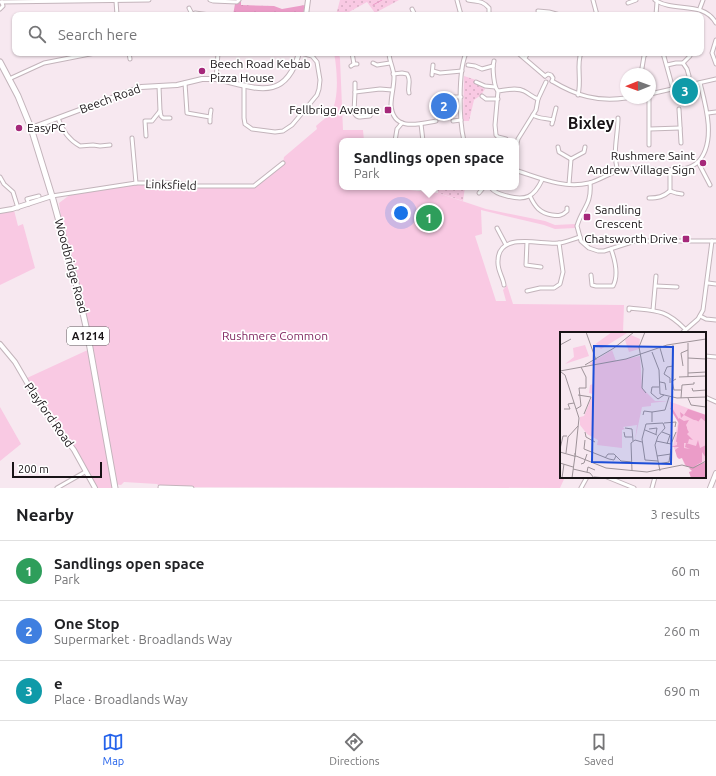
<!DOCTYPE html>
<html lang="en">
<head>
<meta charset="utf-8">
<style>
  body { margin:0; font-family:Ubuntu,sans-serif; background:#f2f2f2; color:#202124 }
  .compass { position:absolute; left:620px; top:68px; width:36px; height:36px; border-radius:50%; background:#fff; box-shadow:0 1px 3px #0004; rotate:269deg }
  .scale { position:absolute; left:12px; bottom:10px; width:90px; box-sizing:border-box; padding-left:4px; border:2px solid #181316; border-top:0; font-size:11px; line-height:14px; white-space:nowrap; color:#181316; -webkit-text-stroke:3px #fff; paint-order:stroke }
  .you { position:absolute; left:401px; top:213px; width:14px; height:14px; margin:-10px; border:3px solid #fff; border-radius:50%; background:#1a73e8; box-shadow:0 0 0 6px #1a73e833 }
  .badge { display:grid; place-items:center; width:26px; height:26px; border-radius:50%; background:#2563eb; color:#fff; font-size:13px; font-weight:700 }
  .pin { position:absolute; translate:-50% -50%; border:2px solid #fff; box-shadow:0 1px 4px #0006 }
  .popup { position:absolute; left:339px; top:138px; width:180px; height:52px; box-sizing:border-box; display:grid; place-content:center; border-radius:8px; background:#fff; filter:drop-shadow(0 1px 3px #0005); font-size:13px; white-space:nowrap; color:#757577 }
  .popup b { font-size:15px; color:#202124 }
  .popup::after { content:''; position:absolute; left:50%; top:100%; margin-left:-8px; border:8px solid transparent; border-top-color:#fff }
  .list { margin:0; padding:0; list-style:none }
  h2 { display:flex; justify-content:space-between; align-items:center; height:52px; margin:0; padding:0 16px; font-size:17px }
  h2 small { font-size:13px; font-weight:400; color:#757577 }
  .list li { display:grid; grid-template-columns:26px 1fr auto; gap:12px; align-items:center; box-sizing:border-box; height:60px; padding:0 16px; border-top:1px solid #e0e0e0 }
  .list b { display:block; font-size:15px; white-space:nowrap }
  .list p { margin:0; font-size:13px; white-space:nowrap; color:#757577 }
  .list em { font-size:13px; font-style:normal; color:#757577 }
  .icon { flex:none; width:22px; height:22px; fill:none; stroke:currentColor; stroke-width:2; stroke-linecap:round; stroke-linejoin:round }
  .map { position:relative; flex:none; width:716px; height:488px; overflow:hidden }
  .search { position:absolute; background:#fff; box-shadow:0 1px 3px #0004; left:12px; right:12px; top:12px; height:44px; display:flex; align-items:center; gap:10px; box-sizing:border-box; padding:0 14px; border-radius:8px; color:#757577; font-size:15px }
  .sheet { height:232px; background:#fff }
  nav { display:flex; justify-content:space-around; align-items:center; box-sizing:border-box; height:56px; border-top:1px solid #e0e0e0; background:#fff; font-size:11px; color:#757577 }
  nav a { display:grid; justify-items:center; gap:2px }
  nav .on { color:#2563eb }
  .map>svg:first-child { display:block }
  .grass { fill:url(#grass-dots) }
  .forest { fill:url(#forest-crowns) }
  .park { fill:#f9c9e3 }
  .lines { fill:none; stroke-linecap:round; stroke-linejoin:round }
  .stream { stroke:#ea9bc8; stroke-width:1 }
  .minor-casing { stroke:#c3b4bb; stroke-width:5 }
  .tertiary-casing { stroke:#c3b4bb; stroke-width:6 }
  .primary-casing { stroke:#c3b4bb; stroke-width:7 }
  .minor { stroke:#fff; stroke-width:3 }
  .tertiary { stroke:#fff; stroke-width:4 }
  .primary { stroke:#fff; stroke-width:5 }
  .poi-dot { fill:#a5287a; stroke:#fff; stroke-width:1.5 }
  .labels { text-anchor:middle; stroke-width:3.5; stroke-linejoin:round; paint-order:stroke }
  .shield { fill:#fff; stroke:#5d5a5c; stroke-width:1 }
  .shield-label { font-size:11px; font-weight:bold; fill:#181316 }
  .poi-label { font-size:12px; fill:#181316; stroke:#fff; text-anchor:start }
  .street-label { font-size:12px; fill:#181316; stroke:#fff }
  .park-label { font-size:12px; fill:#822962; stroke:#fff }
  .district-label { font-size:16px; font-weight:bold; fill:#181316; stroke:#fff }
  .inset-river { fill:none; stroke:#ea9bc8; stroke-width:2 }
  .inset-road { fill:none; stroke:#9e9399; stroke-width:1 }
  .view { fill:#1d4ed8; fill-opacity:0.15; stroke:#1d4ed8; stroke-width:2 }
  .inset-edge { fill:none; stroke:#181316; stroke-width:2 }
</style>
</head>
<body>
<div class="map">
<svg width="716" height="488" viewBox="0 0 716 488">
  <defs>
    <pattern id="grass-dots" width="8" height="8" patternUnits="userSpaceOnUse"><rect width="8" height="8" fill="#f9c9e3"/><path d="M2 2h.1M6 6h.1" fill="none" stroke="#d5acc2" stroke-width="1.8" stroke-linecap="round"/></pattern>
    <pattern id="forest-crowns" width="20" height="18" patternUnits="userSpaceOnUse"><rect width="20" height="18" fill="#eb9cc8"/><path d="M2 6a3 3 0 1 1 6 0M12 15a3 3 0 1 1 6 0" fill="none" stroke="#c986ab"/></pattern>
  </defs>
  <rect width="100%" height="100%" fill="#f7e8f0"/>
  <g class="grass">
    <path d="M340 0H399L375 13 367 2 349 12V15H344L338 13V15H336Z"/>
    <path d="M464 76 476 80 475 83 485 89 481 95 474 100 469 121H463Z"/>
    <path d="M438 187H465L463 201 438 193Z"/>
  </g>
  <path class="forest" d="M241 1V5L274 6 282 9 305 5 303 15H233L235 4H238Z"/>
  <g class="park">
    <path d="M334 53H339L340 59 343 130H363L364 141H342V187H381L438 193 486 209 545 221 555 225 575 224V228L555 229 544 225 481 210 482 234 475 236 496 301H506L503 290 507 285 513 304 624 305 623 333H561V477H565L560 488 160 487 157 484 124 482 121 485 112 484V488H97L72 444 40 402 27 378 92 348 86 313 62 225 59 203 71 194 136 183H176L197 186H254L283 163 284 157 317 129 316 126C320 122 326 118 330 114 340 101 337 68 334 53Z"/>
    <path d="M14 210 18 226 23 224 35 268 0 285V213Z"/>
    <path d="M0 407 21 444 0 461Z"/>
  </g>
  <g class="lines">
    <path class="stream" d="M373 5 382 0"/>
    <defs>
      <g id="minor">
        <path d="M210 0 213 1 237 2 239 0"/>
        <path d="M457 0 461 15"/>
        <path d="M468 0C478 2 482 0 489 8V13"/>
        <path d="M593 0 597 15"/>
        <path d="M655 0C674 13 703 0 716 23"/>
        <path d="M116 1 117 15"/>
        <path d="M0 2 149 0"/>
        <path d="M628 3 636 0"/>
        <path d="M189 8 192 14"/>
        <path d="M700 8 703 0"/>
        <path d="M0 9 3 6 2 2"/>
        <path d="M412 9 415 15"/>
        <path d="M191 15 195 13 210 15"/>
        <path d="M539 15 538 11 549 12 560 15"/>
        <path d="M656 15 657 2"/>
        <path d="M716 40 712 53 716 64"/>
        <path d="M129 53 130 59"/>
        <path d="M352 53 354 64"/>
        <path d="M389 53C389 61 394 69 394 77 394 87 391 96 391 105 393 132 419 124 436 121"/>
        <path d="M518 53 545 76"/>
        <path d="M663 53 673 89"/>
        <path d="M525 58 528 53"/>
        <path d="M494 61C492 68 494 88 498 91"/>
        <path d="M373 63 377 65 390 63"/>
        <path d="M683 63 690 56"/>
        <path d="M468 65 475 66 482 69 493 66"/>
        <path d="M667 65 676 63H683L687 69 689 76"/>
        <path d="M351 66 354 64H357"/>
        <path d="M433 71 440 73 462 71"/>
        <path d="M393 74 402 73 407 74C412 81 407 87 409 93"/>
        <path d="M641 74 644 56 647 53"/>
        <path d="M432 75 433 65"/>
        <path d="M545 76 548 74 551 75 553 78 552 81"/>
        <path d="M9 79 44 63 95 53"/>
        <path d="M216 79 218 53"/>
        <path d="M552 81C577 96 597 102 626 98"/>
        <path d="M476 82 485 86 495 87"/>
        <path d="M185 83 187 113 210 117V122"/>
        <path d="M355 83V92"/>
        <path d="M244 85V118L245 124 252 129 275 132 283 131 292 125 303 112 317 95 319 89 320 80 317 62 312 56 301 53"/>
        <path d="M650 94 716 79"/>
        <path d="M578 95C582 80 576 65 581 53"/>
        <path d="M482 96 486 99H498"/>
        <path d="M450 97H461"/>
        <path d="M649 98V145"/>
        <path d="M679 109 681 143"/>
        <path d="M160 111 161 116 163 118H170"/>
        <path d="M708 113 716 112"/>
        <path d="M371 114 370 116C363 116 357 120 354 112L355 92 380 89 392 90"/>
        <path d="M533 115C539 119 546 118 553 120"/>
        <path d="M210 117 211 110"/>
        <path d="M58 118C62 130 69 140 80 146L93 145 100 146 110 145"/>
        <path d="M618 118C618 135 612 154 618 171"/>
        <path d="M453 121 461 120"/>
        <path d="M421 124 423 141"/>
        <path d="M552 124 556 108"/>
        <path d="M650 129 680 128"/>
        <path d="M146 136 145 121H152L160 111 159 86"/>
        <path d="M132 138 136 183"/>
        <path d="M506 139 498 137 496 135 495 125 498 91C506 90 517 87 524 91 530 94 532 97 538 99"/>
        <path d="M395 141 397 129 402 123"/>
        <path d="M464 141C459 120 458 72 466 53"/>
        <path d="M558 147 559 152 571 159"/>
        <path d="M516 148 518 139 536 110 538 99 546 82"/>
        <path d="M571 159 584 152 585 147"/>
        <path d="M698 162 710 185"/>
        <path d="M670 170V191"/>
        <path d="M518 171C540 178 564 189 589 183 601 180 612 171 625 169 644 167 664 172 683 169 689 168 695 165 699 161 716 141 706 106 700 83"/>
        <path d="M0 177 4 184 13 192 18 208"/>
        <path d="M590 183C592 205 582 208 577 226L581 241 589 248 598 251H604L635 241H716"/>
        <path d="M569 184 571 159"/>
        <path d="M490 187C495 193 500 194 507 196 526 201 534 197 542 180"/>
        <path d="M479 193 484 187"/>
        <path d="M52 196 136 183H176L197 186H254L283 163"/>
        <path d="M530 196C535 207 540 213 552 215 558 216 562 216 567 211V208"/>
        <path d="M649 198C658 198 663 197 670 191L676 193 682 194"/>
        <path d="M29 204 27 199 39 196"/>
        <path d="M497 228 506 245"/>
        <path d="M527 242 526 265 541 267"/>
        <path d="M591 275 592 285 596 286H613C619 275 615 260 611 249"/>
        <path d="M708 283 716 284"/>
        <path d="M504 285C503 277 497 270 498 261 498 231 540 245 559 243 565 243 573 239 580 237"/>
        <path d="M656 286 677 287"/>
        <path d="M527 291 540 288H554L560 284 563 272 559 243"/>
        <path d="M629 310V308C657 311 665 309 685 329"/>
        <path d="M653 310 656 276"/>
        <path d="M700 316 706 319 716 320"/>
        <path d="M682 333 698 319 703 310 712 241"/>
        <path d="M705 356 716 357"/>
        <path d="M705 397 716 402"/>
        <path d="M607 477 634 488"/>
        <path d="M160 487 192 488"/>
        <path d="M57 488 85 472"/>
        <path d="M581 488 587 477"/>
        <path d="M652 488 655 477"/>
      </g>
      <g id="tertiary">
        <path d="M306 15 308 0"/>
        <path d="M31 128 141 87 177 85 202 79H216C254 87 285 104 299 53"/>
        <path d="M0 211 12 209 52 196"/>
        <path d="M0 344 15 362 40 405 74 450 95 488"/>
        <path d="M710 488 716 473"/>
      </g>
      <path id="primary" d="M0 62 18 96 31 128 52 196 77 287 87 331 115 488"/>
    </defs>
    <use href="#minor" class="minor-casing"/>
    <use href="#tertiary" class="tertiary-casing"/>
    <use href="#primary" class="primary-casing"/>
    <use href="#minor" class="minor"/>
    <use href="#tertiary" class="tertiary"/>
    <use href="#primary" class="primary"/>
  </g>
  <g class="poi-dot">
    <circle cx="202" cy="71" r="4"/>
    <rect x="384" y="106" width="8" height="8" rx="2"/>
    <circle cx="19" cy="128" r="4"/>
    <circle cx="703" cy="163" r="4"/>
    <rect x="583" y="213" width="8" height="8" rx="2"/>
    <rect x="682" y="235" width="8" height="8" rx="2"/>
  </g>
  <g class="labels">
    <rect class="shield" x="67" y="327" width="42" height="18" rx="3"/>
    <g class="shield-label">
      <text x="88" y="340">A1214</text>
    </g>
    <g class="poi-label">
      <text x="210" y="68">Beech Road Kebab<tspan x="210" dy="14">Pizza House</tspan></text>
      <text x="380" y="114" text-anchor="end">Fellbrigg Avenue</text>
      <text x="27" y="132">EasyPC</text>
      <text x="695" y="160" text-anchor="end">Rushmere Saint<tspan x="695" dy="14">Andrew Village Sign</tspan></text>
      <text x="595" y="214">Sandling<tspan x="595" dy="14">Crescent</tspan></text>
      <text x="678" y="243" text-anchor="end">Chatsworth Drive</text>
    </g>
    <g class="street-label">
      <text transform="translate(110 99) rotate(-20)" y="4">Beech Road</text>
      <text transform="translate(171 185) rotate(2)" y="4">Linksfield</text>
      <text transform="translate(71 266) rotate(75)" y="4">Woodbridge Road</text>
      <text transform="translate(49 415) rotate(55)" y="4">Playford Road</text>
    </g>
    <g class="park-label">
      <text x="275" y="340">Rushmere Common</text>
    </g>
    <g class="district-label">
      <text x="591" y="129">Bixley</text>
    </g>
  </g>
  <g transform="translate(560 332)">
    <rect width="146" height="146" fill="#f7e8f0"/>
    <path d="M107 69 114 71 146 83V129L136 134H125L122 126H119L113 114 118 90 110 76V70Z" fill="#f9c9e3"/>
    <path d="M128 77 146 83V90L141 86 138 90 124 83 121 86 120 80 124 83ZM119 86 124 89 129 88 126 93 129 100 127 102 133 108 129 107 128 111H124V116L130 117 125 115 126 111 136 114 138 108 140 116 146 113V126L142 120V130L131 136 126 134 122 126 119 127 117 125 115 118 119 115H111L117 113ZM146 130V146H131L129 140 132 139 129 136Z" fill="#eb9cc8"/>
    <path d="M52 0 67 1 41 17 36 12 34 13ZM71 3 80 7 79 17 69 20 65 8ZM25 13 29 24 5 32 14 25 13 16ZM52 18 56 29 80 24 82 56 95 69H108L91 71V74L82 75 75 108 77 93 63 95 65 97 62 98V116L37 113 38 108 27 102 20 93V85L24 84 33 62 29 61 30 53 33 52 34 34 29 32ZM127 95a7 7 0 1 1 14 0a7 7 0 1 1-14 0Z" fill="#f9c9e3"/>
    <path class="inset-river" d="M111 76 120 91 117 110"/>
    <path class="inset-road" d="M26 0 36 28M85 0 79 15 83 37 82 56 86 61M0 13 11 7M113 13V47M100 16 104 30M92 20 99 38 100 62 117 66 146 65M128 26 146 27M25 33 54 16 74 0M123 34 121 21 128 18M0 39 66 27 107 13 146 7M1 40 5 43 19 86 15 125V121M128 41 146 40M119 45 146 44M128 45V11M116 47 112 49 114 58H121M100 50 105 51 106 58M110 51V46L104 42 107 35 113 34M99 55H92L91 61 98 67 104 63M19 56H26V45L21 35M132 56 133 59 146 58M18 63 31 65 24 82M121 66 122 53 134 52V50M128 66 131 73 146 75V65M4 77H10L8 72 14 71M16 77 21 74 19 56M83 83 84 79 92 80M92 90V80L105 78 109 65M104 91 116 90 115 95M65 96 72 97 73 109M89 97 97 96 96 102M85 98 97 103M25 100 26 105 35 110M64 100 65 105H72M102 100 110 103 107 112M25 108 24 117 49 127 54 128 56 124M96 109 111 112 116 100M0 117 3 104H7M0 120 14 124M6 121 8 105 18 94M16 124 46 136 87 140 122 133 133 136 146 129M97 124 111 122M45 126 48 122H54L61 129 72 130M85 128 82 107 86 92 103 91 105 96 98 104 95 113 100 139M85 128 98 129M0 131 13 135M21 132 24 131 27 122M98 132 109 130 111 117M13 137 30 141 34 146M72 139 71 111 75 108 82 110M27 140 28 135 35 138M34 145 48 146M2 146 4 132M12 146 15 124"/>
    <path class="view" d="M34 14 113 15 111 132 32 130Z"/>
    <rect width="146" height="146" class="inset-edge"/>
  </g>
</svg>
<svg class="compass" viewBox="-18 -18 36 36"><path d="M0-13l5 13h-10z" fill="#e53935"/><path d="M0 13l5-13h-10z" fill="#757577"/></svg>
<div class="scale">200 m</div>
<div class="you"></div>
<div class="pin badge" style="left:429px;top:218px;background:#2e9e5b">1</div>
<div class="popup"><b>Sandlings open space</b>Park</div>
<div class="pin badge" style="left:444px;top:106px;background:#3f7fe0">2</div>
<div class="pin badge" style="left:685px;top:91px;background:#0f9aa8">3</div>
<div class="search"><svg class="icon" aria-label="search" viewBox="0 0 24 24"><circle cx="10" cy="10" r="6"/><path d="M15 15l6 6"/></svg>Search here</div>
</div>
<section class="sheet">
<h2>Nearby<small>3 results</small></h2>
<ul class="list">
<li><span class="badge" style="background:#2e9e5b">1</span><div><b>Sandlings open space</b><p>Park</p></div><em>60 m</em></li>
<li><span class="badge" style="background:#3f7fe0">2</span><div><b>One Stop</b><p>Supermarket · Broadlands Way</p></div><em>260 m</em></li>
<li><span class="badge" style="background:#0f9aa8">3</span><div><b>e</b><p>Place · Broadlands Way</p></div><em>690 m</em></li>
</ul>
</section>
<nav>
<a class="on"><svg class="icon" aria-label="map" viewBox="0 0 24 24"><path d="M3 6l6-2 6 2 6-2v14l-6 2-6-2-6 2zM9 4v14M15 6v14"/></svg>Map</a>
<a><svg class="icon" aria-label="directions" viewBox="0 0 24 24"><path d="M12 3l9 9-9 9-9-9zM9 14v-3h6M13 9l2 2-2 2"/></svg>Directions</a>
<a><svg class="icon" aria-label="saved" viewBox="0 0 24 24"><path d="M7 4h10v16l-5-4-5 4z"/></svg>Saved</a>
</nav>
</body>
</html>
